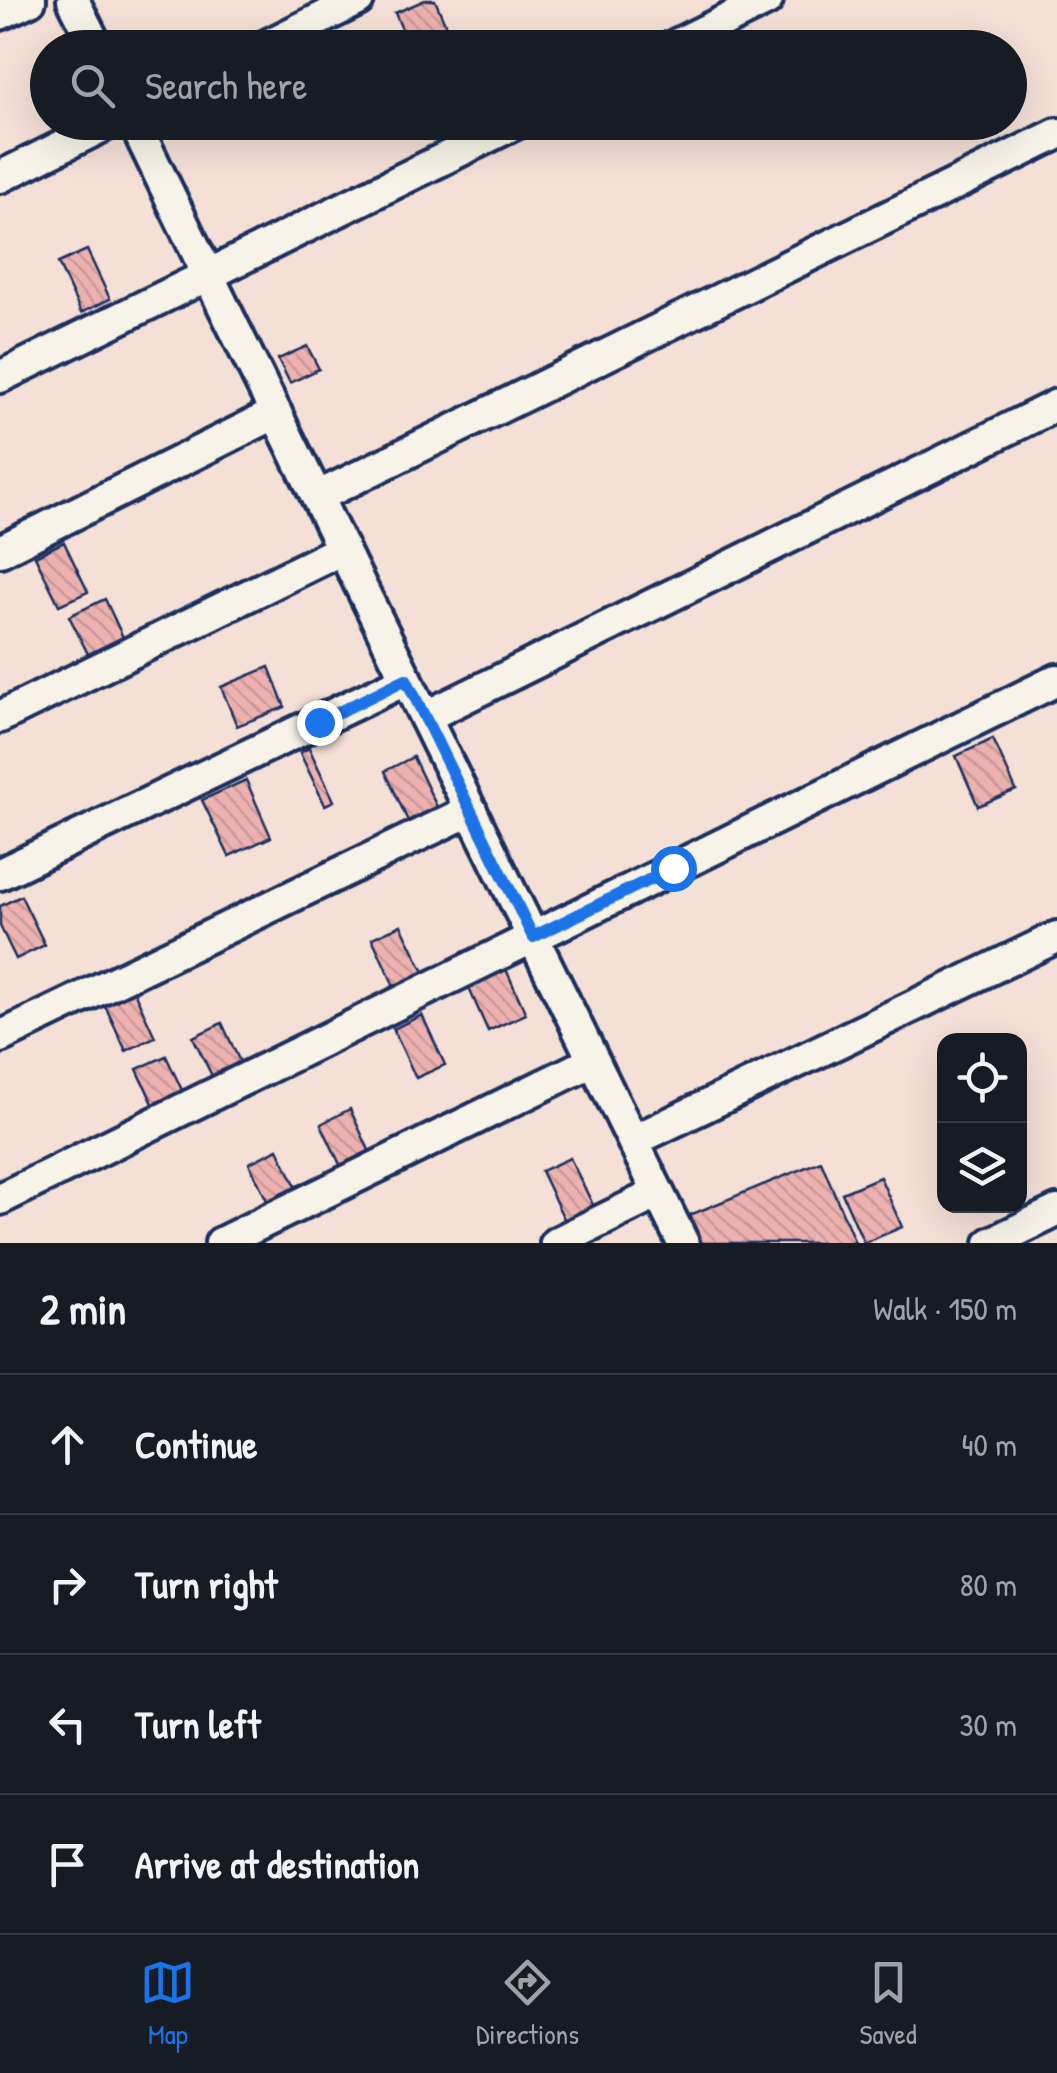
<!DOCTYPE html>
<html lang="en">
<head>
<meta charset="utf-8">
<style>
  body { margin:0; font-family:"Patrick Hand",sans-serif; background:#242831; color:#f1f3f6 }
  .controls { position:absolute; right:30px; bottom:30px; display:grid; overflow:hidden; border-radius:20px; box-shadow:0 10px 40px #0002 }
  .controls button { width:90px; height:90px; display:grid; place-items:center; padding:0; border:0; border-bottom:2px solid #363941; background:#171b24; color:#f1f3f6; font:50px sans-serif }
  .stop { position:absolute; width:30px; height:30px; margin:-22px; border:8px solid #1a73e8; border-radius:50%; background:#fff }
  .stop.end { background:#1a73e8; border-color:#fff; box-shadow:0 2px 10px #0008 }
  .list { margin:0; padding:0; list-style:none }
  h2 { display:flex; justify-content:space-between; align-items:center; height:130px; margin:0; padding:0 40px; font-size:42px }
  h2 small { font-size:32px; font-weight:400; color:#9ea1a6 }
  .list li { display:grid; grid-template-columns:65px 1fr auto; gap:30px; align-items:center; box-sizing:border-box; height:140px; padding:0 40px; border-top:2px solid #363941 }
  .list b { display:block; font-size:38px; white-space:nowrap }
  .list em { font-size:32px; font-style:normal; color:#9ea1a6 }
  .icon { flex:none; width:55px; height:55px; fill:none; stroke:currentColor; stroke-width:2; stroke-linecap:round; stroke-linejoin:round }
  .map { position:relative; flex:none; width:1057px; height:1243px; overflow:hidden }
  .search { position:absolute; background:#171b24; box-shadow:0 10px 40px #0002; left:30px; right:30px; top:30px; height:110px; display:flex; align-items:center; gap:25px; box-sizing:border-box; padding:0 35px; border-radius:55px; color:#9ea1a6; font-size:38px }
  .sheet { height:690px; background:#171b24 }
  nav { display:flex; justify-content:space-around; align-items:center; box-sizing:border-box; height:140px; border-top:2px solid #363941; background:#171b24; font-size:28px; color:#9ea1a6 }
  nav a { display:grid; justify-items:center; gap:5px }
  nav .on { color:#1a73e8 }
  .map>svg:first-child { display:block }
  .building { fill:url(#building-back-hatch); stroke:#1b2f5e; stroke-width:2.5 }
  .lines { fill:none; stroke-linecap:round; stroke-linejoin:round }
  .minor-casing { stroke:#1b2f5e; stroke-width:38 }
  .minor { stroke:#f7f3e8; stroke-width:30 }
  .route { stroke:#1a73e8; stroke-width:12 }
</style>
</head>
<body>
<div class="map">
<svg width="1057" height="1243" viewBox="0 0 1057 1243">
  <defs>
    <pattern id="building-back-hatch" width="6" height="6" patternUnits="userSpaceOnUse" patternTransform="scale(2.5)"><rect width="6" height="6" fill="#edb2af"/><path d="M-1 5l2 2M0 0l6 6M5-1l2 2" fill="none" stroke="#cb9999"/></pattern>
  </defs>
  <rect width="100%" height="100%" fill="#f4e0d7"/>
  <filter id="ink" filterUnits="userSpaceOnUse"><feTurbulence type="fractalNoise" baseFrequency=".01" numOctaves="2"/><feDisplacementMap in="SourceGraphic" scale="20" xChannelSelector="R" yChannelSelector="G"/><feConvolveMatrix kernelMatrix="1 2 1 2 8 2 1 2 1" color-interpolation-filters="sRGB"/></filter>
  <g filter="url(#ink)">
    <g class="building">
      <path d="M425 0H435L455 47 410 48 395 13Z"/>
      <path d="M87 250 110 299 81 313 58 263Z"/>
      <path d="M307 346 319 369 290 383 278 359Z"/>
      <path d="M64 542 88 592 59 605 35 556Z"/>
      <path d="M105 599 127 646 92 662 69 616Z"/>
      <path d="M269 667 285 707 237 726 221 687Z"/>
      <path d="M993 739 1016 790 978 806 956 756Z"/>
      <path d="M309 748 334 801 325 805 300 753Z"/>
      <path d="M413 757 437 807 408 821 385 771Z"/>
      <path d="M246 780 271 837 229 856 202 800Z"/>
      <path d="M21 896 45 945 16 959 0 926V906Z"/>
      <path d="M401 925 425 974 395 988 372 938Z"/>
      <path d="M505 967 526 1014 488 1031 467 984Z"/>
      <path d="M132 987 155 1037 126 1051 103 1001Z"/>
      <path d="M422 1015 445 1065 416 1078 393 1029Z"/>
      <path d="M222 1023 245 1073 217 1086 193 1037Z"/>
      <path d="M166 1056 189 1105 160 1119 137 1069Z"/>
      <path d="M350 1109 373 1159 344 1173 321 1124Z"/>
      <path d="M278 1149 302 1199 273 1213 249 1163Z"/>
      <path d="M570 1158 594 1207 565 1221 541 1171Z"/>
      <path d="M821 1161 855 1243H702L690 1215Z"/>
      <path d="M880 1177 902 1227 864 1243 842 1193Z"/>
    </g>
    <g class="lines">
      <defs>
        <g id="minor">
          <path d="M73 0 97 48"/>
          <path d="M0 14 30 0"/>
          <path d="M262 48 358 0"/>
          <path d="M670 48 767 0"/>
          <path d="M134 122 208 275 518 122"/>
          <path d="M0 177 111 122"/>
          <path d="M0 377 208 275 683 1243"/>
          <path d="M317 497 1057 134"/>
          <path d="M0 551 276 413"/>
          <path d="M0 717 343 549"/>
          <path d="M425 717 1057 405"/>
          <path d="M0 874 407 679"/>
          <path d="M0 1037 471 810"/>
          <path d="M633 1141 1057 937"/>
          <path d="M0 1199 1057 680"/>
          <path d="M221 1243 593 1061"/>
          <path d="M556 1243 658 1193"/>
          <path d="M991 1243 1057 1211"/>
        </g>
      </defs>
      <use href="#minor" class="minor-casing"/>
      <use href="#minor" class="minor"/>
    </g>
  </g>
  <g class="lines" filter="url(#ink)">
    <path class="route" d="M319 722 406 679 533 937 673 868"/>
  </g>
</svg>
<div class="controls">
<button><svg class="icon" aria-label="locate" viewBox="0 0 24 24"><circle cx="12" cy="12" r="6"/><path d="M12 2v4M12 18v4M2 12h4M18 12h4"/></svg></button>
<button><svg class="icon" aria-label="layers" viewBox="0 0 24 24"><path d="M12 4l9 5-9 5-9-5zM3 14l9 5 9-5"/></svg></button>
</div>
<div class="stop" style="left:673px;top:868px"></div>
<div class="stop end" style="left:319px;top:722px"></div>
<div class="search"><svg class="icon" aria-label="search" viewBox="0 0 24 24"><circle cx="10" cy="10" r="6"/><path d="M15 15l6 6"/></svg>Search here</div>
</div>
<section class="sheet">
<h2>2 min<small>Walk · 150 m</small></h2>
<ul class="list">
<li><svg class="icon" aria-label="ahead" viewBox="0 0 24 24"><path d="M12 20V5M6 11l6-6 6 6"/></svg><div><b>Continue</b></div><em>40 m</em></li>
<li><svg class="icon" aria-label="right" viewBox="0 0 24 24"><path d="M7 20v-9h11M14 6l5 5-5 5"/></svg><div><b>Turn right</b></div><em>80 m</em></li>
<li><svg class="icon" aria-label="left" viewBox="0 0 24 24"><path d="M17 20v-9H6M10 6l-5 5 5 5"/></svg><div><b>Turn left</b></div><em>30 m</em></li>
<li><svg class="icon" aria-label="arrive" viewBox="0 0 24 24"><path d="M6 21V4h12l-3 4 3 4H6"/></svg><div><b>Arrive at destination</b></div></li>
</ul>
</section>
<nav>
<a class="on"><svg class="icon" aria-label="map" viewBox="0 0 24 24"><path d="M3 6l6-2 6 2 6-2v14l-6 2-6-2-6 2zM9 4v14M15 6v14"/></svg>Map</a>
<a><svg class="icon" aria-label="directions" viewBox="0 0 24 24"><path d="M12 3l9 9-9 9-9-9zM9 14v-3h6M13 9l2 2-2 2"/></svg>Directions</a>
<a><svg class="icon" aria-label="saved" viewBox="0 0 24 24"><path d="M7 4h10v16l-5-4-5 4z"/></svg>Saved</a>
</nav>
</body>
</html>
